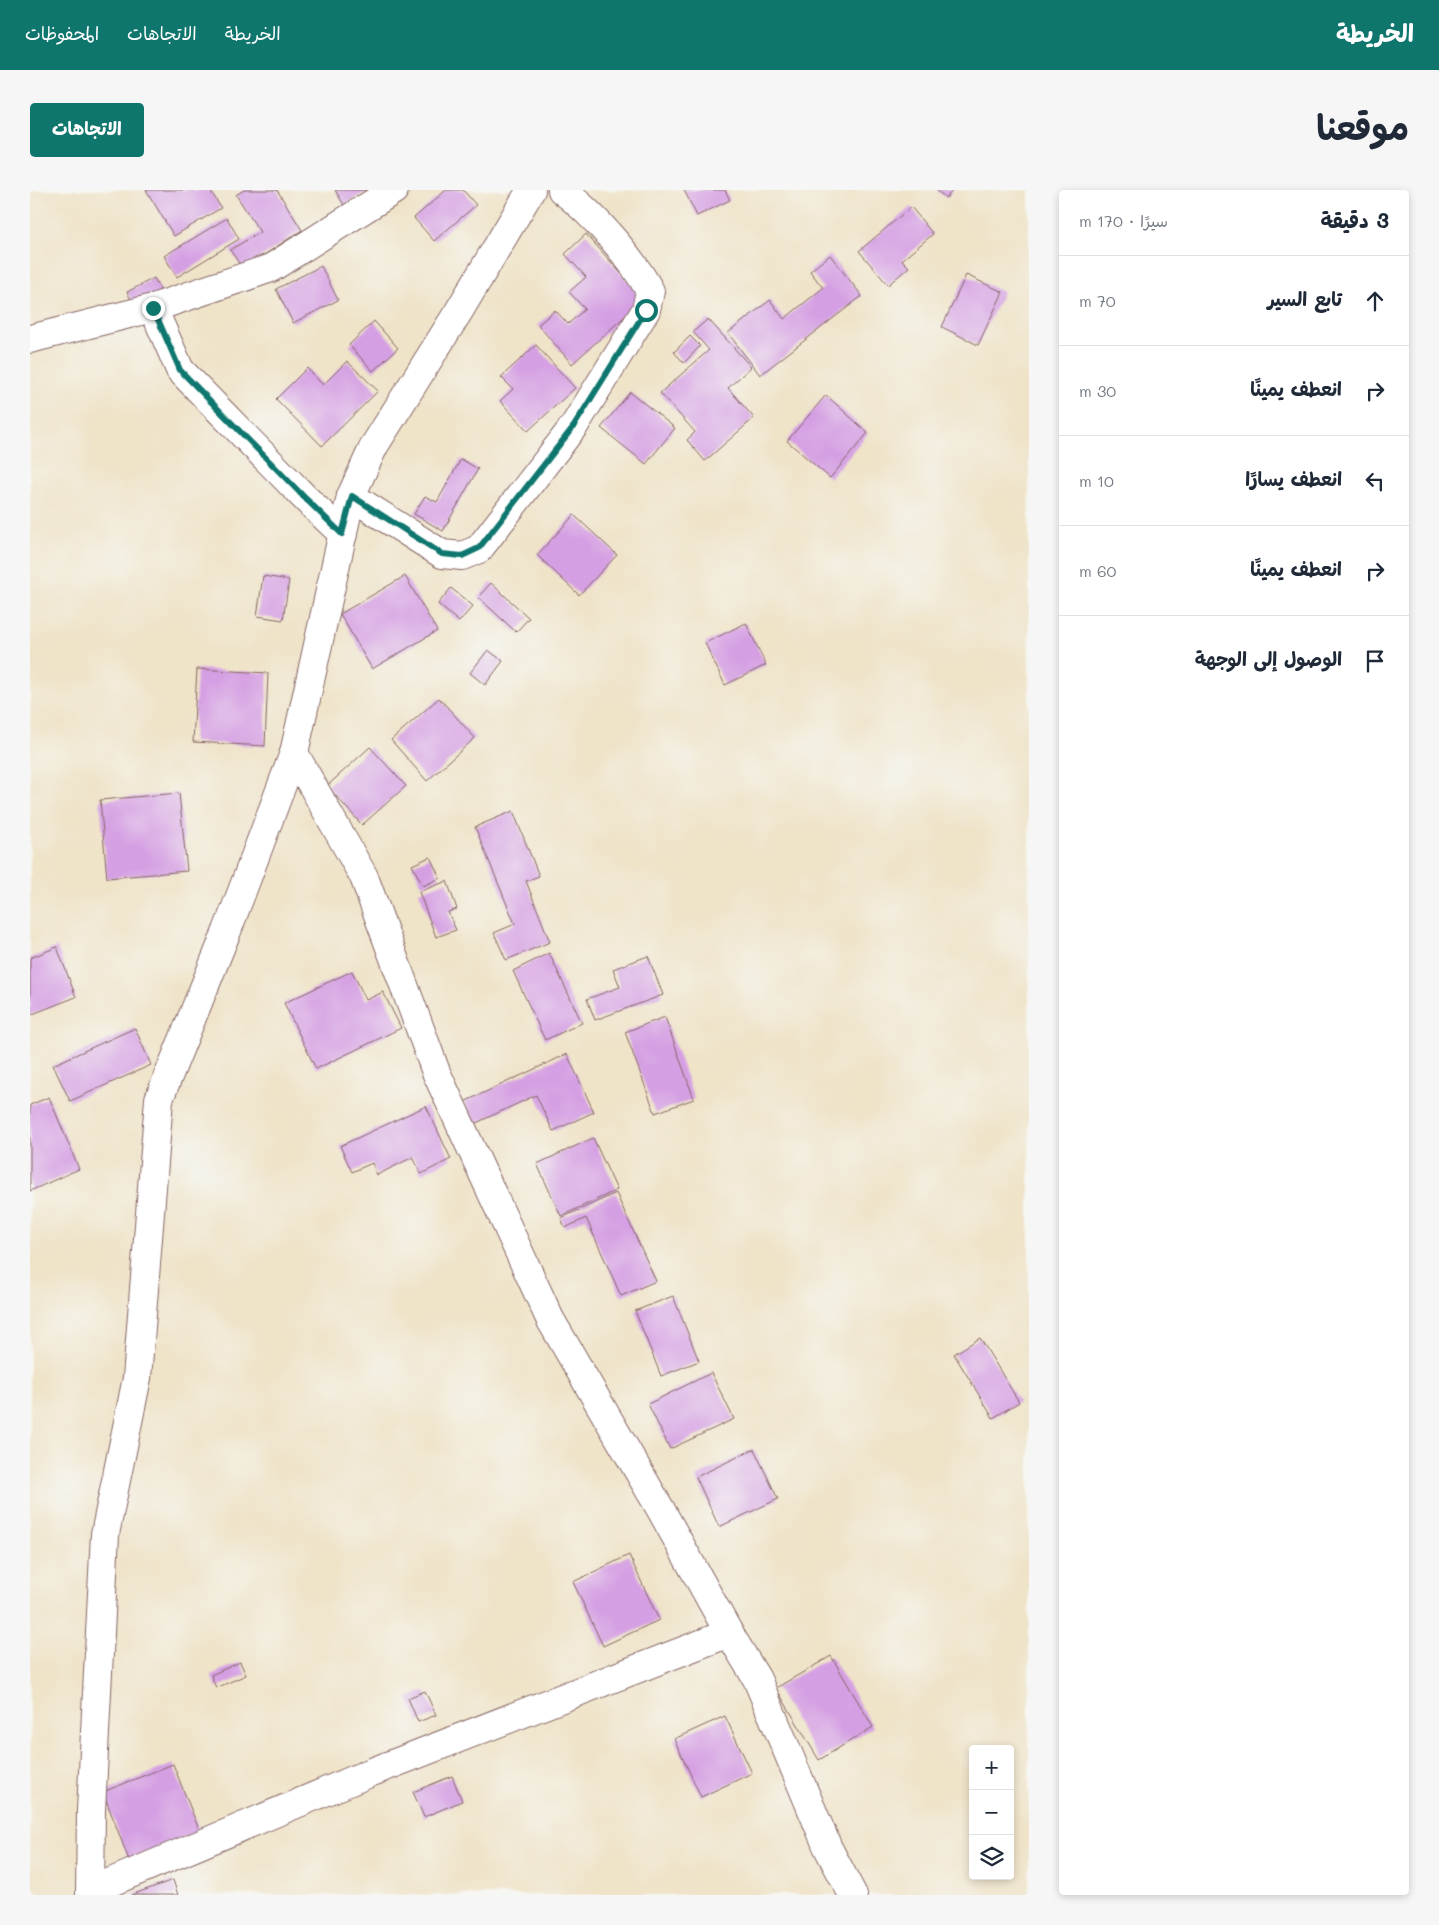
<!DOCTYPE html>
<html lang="ar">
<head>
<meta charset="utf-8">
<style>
  body { margin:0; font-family:Mali,"Playpen Sans Arabic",sans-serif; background:#f6f6f7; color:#1f2937; direction:rtl }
  .controls { position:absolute; right:15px; bottom:15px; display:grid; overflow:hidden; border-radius:5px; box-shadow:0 2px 8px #0003 }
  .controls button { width:45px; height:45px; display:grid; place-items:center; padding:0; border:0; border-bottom:1px solid #e0e1e3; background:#fff; color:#1f2937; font:25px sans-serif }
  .stop { position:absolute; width:15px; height:15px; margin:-11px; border:4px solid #0f766e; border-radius:50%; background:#fff }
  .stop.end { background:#0f766e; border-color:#fff; box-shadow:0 1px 5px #0008 }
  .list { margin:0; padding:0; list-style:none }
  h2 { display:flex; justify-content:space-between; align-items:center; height:65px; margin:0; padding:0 20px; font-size:21px }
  h2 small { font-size:16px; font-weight:400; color:#747a83 }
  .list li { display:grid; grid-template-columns:32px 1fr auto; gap:15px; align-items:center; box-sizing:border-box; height:90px; padding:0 20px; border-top:1px solid #e0e1e3 }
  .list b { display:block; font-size:19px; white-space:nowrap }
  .list em { font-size:16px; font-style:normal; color:#747a83 }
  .icon { flex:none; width:28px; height:28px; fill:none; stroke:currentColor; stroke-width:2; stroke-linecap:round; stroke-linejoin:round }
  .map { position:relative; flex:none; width:999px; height:1705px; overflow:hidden; direction:ltr; border-radius:5px }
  header { display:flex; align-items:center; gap:30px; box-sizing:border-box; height:70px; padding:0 25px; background:#0f766e; color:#fff }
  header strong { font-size:24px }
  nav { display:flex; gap:28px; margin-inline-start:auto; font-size:18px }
  .intro { display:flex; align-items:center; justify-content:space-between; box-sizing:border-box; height:120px; padding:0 30px }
  h1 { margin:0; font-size:35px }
  .button { padding:12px 22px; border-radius:5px; background:#0f766e; color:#fff; font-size:18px; font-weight:700 }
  main { display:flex; gap:30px; padding:0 30px }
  aside { flex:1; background:#fff; border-radius:5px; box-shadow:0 2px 8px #0003 }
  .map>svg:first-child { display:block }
  .building { fill:#d5a0e3 }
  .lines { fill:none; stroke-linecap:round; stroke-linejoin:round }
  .minor-casing { stroke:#846462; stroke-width:30 }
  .minor { stroke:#fff; stroke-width:28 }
  .route { stroke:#0f766e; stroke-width:6 }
</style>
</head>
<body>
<header>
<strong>الخريطة</strong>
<nav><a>الخريطة</a><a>الاتجاهات</a><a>المحفوظات</a></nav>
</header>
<div class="intro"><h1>موقعنا</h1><a class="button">الاتجاهات</a></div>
<main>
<aside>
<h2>3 دقيقة<small>سيرًا · 170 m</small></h2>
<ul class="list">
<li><svg class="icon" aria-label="ahead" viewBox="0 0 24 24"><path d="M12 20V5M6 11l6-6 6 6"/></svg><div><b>تابع السير</b></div><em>70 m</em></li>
<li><svg class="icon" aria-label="right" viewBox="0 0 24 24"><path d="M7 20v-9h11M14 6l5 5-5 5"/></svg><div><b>انعطف يمينًا</b></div><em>30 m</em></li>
<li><svg class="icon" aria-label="left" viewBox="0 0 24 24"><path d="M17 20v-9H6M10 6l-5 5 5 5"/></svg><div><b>انعطف يسارًا</b></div><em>10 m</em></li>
<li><svg class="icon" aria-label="right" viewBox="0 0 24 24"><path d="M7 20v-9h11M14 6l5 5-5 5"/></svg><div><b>انعطف يمينًا</b></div><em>60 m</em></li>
<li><svg class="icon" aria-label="arrive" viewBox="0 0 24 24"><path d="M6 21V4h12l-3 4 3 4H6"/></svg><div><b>الوصول إلى الوجهة</b></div></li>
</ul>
</aside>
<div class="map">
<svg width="999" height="1705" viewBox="0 0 999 1705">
  <rect width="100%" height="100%" fill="#f6f6f2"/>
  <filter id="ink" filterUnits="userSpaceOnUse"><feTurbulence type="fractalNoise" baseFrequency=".02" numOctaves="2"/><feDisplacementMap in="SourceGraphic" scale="10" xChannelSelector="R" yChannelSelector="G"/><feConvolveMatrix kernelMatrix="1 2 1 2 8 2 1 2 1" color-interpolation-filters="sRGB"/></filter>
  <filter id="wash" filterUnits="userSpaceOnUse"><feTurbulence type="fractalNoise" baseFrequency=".0096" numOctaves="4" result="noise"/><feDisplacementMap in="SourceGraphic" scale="20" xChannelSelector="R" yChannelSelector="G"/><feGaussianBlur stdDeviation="1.12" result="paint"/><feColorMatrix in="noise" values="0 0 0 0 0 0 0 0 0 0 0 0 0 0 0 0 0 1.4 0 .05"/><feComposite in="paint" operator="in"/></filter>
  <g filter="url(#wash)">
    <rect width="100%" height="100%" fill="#efe3c8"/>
    <g id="blocks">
      <g class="building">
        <path d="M116 0H180L191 18 144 46Z"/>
        <path d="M214 0H247L272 40 213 79 200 60 230 42 206 5Z"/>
        <path d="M305 0H339L314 15Z"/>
        <path d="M416 0H433L446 15 404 51 384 28Z"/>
        <path d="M654 0H695L700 10 667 26Z"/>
        <path d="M906 0H923L916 8Z"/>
        <path d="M881 17 903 44 872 70 879 77 858 95 829 61Z"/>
        <path d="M197 28 209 49 147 87 134 66Z"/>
        <path d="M556 44 614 109 542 174 508 135 525 120 538 134 555 119 539 102 556 87 535 64Z"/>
        <path d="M800 65 832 106 730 185 698 143 740 110 754 129 793 98 780 81Z"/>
        <path d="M291 76 308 110 263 133 246 99Z"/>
        <path d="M936 85 973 102 948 155 912 137Z"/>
        <path d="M124 88 132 103 105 117 97 102Z"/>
        <path d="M678 129 721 177 698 198 724 228 675 271 657 250 665 242 630 203 679 160 663 142Z"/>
        <path d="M344 131 368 158 343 181 319 155Z"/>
        <path d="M660 146 670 156 654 173 644 162Z"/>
        <path d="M506 155 545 198 498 241 470 211 483 199 471 187Z"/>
        <path d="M317 171 348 201 292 256 246 209 277 178 293 195Z"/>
        <path d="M600 202 645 238 616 274 571 238Z"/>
        <path d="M796 205 838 243 800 288 757 251Z"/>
        <path d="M431 269 448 279 413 341 384 324 395 306 407 312Z"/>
        <path d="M544 325 587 365 549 405 507 365Z"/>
        <path d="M233 386 259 390 253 430 227 426Z"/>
        <path d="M375 386 407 441 342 479 310 424Z"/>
        <path d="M461 393 499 428 486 442 448 407Z"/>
        <path d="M421 398 443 416 429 432 408 414Z"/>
        <path d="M716 433 736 475 695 495 675 453Z"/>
        <path d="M458 460 473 471 455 495 440 483Z"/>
        <path d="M167 479 238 483 235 556 163 552Z"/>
        <path d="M409 508 445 548 397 591 361 550Z"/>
        <path d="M340 557 376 596 332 635 297 596Z"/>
        <path d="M149 603 157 681 77 688 70 610Z"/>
        <path d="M483 621 509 686 496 691 520 752 476 770 464 743 485 734 445 637Z"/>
        <path d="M400 667 410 688 393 696 382 675Z"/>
        <path d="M417 691 427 719 418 722 426 740 406 747 389 702Z"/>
        <path d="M27 757 46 807 0 825V768Z"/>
        <path d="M519 763 552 833 515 850 483 781Z"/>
        <path d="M618 766 633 805 565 830 557 809 590 797 583 779Z"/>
        <path d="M322 781 336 810 353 802 371 838 286 879 254 813Z"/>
        <path d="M635 827 664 909 625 923 595 842Z"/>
        <path d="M105 838 121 875 40 911 23 875Z"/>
        <path d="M537 864 564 922 523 941 506 905 444 934 434 912Z"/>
        <path d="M19 907 49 979 0 1001V915Z"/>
        <path d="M396 916 421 969 391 984 383 967 347 985 342 973 322 982 310 956Z"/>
        <path d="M563 948 587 1000 531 1026 507 974Z"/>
        <path d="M586 1003 626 1091 591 1106 556 1028 535 1038 531 1028Z"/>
        <path d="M643 1106 669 1171 631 1186 605 1121Z"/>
        <path d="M950 1148 989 1212 963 1228 924 1164Z"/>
        <path d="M681 1183 704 1229 640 1259 618 1214Z"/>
        <path d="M724 1259 748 1309 689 1337 666 1287Z"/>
        <path d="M599 1365 629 1430 573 1456 543 1392Z"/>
        <path d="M801 1466 843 1537 789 1570 746 1498Z"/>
        <path d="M210 1472 216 1485 186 1498 181 1485Z"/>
        <path d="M395 1501 406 1525 388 1532 378 1508Z"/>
        <path d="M695 1526 722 1583 671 1607 644 1549Z"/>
        <path d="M143 1574 170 1642 99 1670 73 1602Z"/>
        <path d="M422 1586 432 1611 394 1627 383 1602Z"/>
        <path d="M143 1690 148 1705H101Z"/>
      </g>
    </g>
  </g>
  <g filter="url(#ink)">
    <use href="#blocks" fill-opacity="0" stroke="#846462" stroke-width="1"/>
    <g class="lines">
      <defs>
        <g id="minor">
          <path d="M123 118 150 180 276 309 313 344"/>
          <path d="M0 149 123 118 241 78 364 0"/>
          <path d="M321 306 412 364 432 366 449 359 544 236 616 120 620 101C600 65 564 25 532 0"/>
          <path d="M264 563 334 687 406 882 520 1129 631 1320 699 1443 727 1489 798 1658 823 1705"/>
          <path d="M60 1701 342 1582 699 1443"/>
          <path d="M60 1705 61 1621 75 1344 107 1188 129 909 197 741 264 563 321 306 344 256 429 121 501 0"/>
        </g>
      </defs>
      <use href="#minor" class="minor-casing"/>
      <use href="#minor" class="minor"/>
    </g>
  </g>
  <g class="lines" filter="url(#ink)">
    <path class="route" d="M123 118 150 180 276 309 312 344 322 306 412 364 432 366 449 358 544 236 616 120"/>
  </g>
</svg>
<div class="controls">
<button>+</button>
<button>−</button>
<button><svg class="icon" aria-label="layers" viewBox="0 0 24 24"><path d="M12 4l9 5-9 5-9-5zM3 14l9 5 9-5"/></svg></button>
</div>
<div class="stop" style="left:616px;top:120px"></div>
<div class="stop end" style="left:123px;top:118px"></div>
</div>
</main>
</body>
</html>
